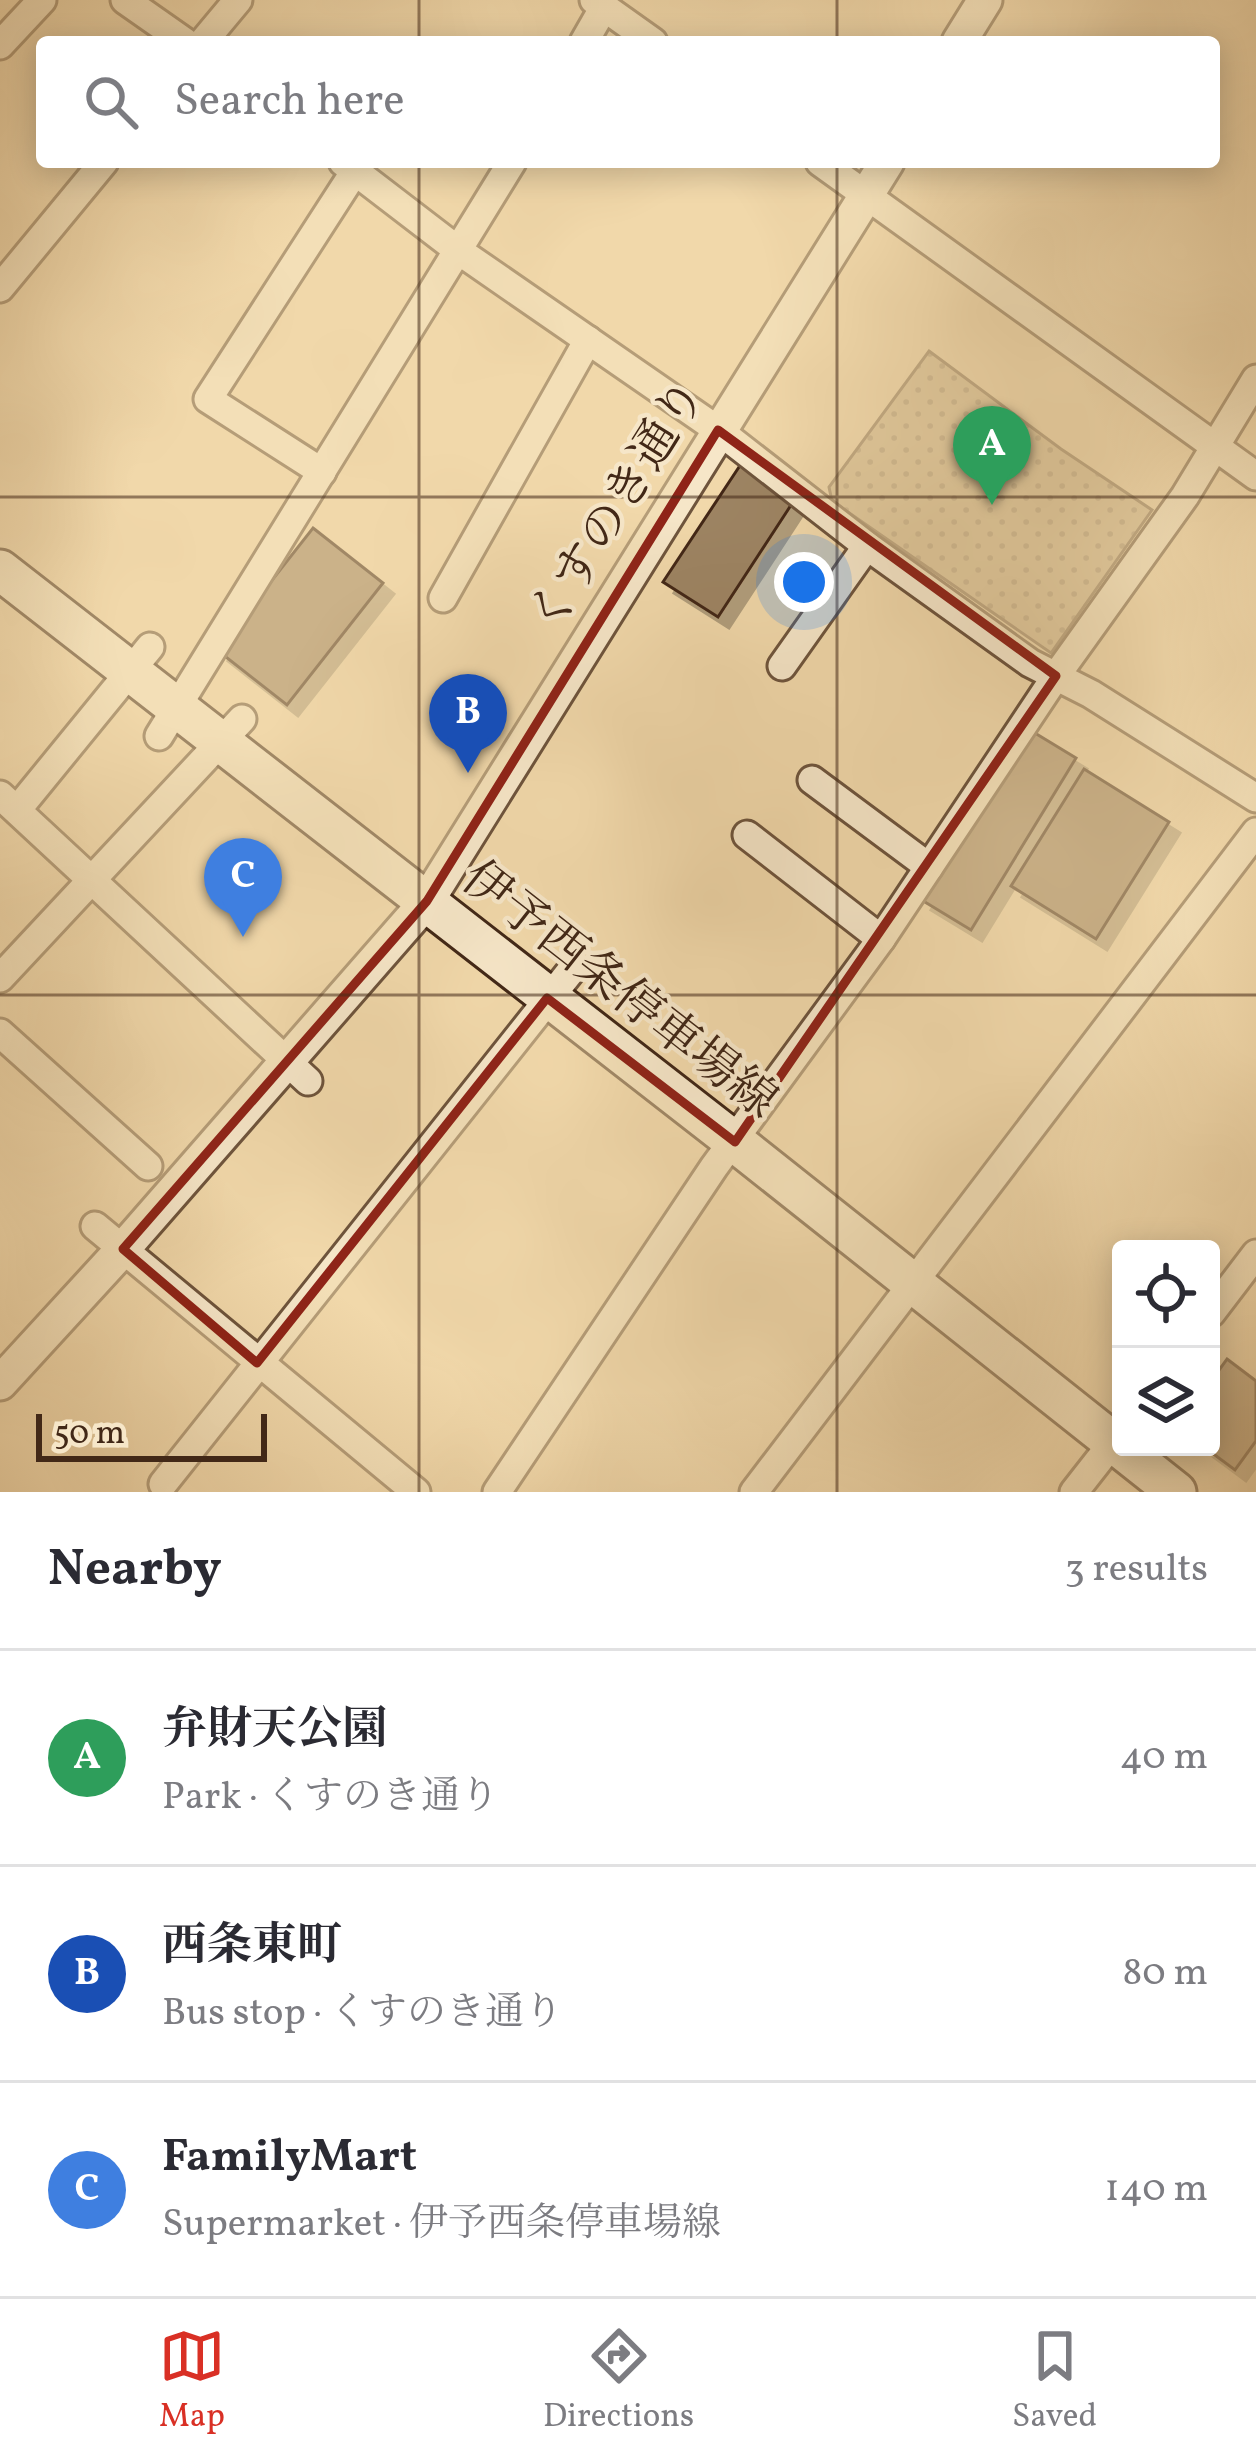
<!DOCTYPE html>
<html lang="en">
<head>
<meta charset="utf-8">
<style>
  body { margin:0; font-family:Vollkorn,"Noto Serif JP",serif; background:#f2f2f3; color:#2b2b33 }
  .controls { position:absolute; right:36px; bottom:36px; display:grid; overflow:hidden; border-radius:12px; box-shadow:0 6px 30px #0003 }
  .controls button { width:108px; height:108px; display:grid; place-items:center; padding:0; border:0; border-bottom:3px solid #e1e1e2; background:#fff; color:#2b2b33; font:60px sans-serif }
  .scale { position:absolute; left:36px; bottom:30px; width:231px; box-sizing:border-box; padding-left:12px; border:6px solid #422817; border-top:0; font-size:33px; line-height:42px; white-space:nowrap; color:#422817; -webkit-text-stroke:9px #f6e6c8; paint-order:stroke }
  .you { position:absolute; left:804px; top:582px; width:42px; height:42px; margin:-30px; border:9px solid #fff; border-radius:50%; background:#1a73e8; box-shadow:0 0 0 18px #1a73e833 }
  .badge { display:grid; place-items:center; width:78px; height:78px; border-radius:50%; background:#d93025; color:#fff; font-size:39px; font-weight:700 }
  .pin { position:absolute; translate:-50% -99px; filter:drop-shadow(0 3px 6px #0008) }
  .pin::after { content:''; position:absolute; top:63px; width:42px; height:36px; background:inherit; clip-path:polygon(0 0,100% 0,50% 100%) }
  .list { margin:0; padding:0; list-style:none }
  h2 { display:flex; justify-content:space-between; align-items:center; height:156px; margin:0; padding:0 48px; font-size:51px }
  h2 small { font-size:39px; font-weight:400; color:#7c7c81 }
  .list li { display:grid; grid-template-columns:78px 1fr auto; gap:36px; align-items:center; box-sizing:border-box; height:216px; padding:0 48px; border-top:3px solid #e1e1e2 }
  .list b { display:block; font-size:45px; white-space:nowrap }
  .list p { margin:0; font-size:39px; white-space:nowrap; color:#7c7c81 }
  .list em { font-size:39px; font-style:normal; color:#7c7c81 }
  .icon { flex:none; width:66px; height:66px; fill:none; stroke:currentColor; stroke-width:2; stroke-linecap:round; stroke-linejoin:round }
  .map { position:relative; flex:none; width:1256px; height:1492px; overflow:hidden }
  .search { position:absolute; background:#fff; box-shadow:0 6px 30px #0003; left:36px; right:36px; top:36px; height:132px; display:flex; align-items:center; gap:30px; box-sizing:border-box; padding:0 42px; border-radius:12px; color:#7c7c81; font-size:45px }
  .sheet { height:804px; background:#fff }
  nav { display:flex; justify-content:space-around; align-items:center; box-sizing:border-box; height:168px; border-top:3px solid #e1e1e2; background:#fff; font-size:33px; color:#7c7c81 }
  nav a { display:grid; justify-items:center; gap:6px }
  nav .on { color:#d93025 }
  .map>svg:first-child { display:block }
  .park { fill:url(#park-dots); stroke:#8a7154; stroke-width:3 }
  .building { fill:#9d8463; stroke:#422817; stroke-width:3; filter:url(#shadow) }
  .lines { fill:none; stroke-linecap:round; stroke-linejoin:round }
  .minor-casing { stroke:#6e543c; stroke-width:33 }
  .tertiary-casing { stroke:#6e543c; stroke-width:39 }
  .secondary-casing { stroke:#422817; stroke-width:45 }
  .minor { stroke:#f6e6c8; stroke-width:27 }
  .tertiary { stroke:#f6e6c8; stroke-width:33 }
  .secondary { stroke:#f6e6c8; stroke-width:39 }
  .marked { fill:none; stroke:#8f2418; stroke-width:9; stroke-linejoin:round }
  .grid { fill:none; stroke:#422817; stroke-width:3; stroke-opacity:0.55 }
  .labels { text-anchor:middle; stroke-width:9; stroke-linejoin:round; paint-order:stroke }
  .street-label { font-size:48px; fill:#422817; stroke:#f6e6c8 }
</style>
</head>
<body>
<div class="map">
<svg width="1256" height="1492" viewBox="0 0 1256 1492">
  <defs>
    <pattern id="park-dots" width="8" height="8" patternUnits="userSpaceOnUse" patternTransform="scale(3)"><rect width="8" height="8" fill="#d3ba91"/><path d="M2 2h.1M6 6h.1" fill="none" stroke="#ad9775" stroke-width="1.8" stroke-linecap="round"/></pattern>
    <filter id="shadow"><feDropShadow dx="11" dy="11" stdDeviation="0" flood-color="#0004"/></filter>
  </defs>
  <rect width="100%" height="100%" fill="#f1d8aa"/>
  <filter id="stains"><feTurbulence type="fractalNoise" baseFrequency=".00167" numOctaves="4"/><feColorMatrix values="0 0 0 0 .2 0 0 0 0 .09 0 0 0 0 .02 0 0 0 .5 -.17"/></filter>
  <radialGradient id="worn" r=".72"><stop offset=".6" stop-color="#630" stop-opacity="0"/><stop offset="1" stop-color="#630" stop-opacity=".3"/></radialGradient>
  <path class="park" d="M929 351 1061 449 1152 510 1051 653 832 501 829 487Z"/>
  <g class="building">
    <path d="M741 464 795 499 718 617 663 582Z"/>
    <path d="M313 528 383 583 287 705 217 650Z"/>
    <path d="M1025 727 1076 758 971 930 920 899Z"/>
    <path d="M1084 769 1169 822 1096 939 1011 886Z"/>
    <path d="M1227 1359 1256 1381V1441L1235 1470 1204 1447H1211V1381Z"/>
  </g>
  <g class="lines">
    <defs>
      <g id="minor">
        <path d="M125 0 185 42"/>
        <path d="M594 0 653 42"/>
        <path d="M203 42 238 0"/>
        <path d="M584 42 604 7"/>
        <path d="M0 45 42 0"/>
        <path d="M343 162 459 251 718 430 867 546 1030 663 1091 694 1256 798"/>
        <path d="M820 162 1256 476"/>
        <path d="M0 288 104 162"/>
        <path d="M322 472 208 399 355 171"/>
        <path d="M443 598 588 340"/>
        <path d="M782 666 867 546"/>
        <path d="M159 736 512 162"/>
        <path d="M812 780 929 867"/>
        <path d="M0 795 308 1081"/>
        <path d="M17 810 150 647"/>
        <path d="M747 835 881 939"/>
        <path d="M0 978 242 719"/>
        <path d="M0 1033 148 1166"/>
        <path d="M95 1226 416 1492"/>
        <path d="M1211 1313 1256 1254"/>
        <path d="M163 1484 570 972"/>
        <path d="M497 1492 714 1167 881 939 1056 676 1185 496 1256 379"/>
        <path d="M754 1492 1256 832"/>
        <path d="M1074 1492 1121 1432"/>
      </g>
      <g id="tertiary">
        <path d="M959 42 985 0"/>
        <path d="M0 1383 123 1249 427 901 887 162"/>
      </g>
      <path id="secondary" d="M0 570 735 1142 1176 1492"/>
    </defs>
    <use href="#minor" class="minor-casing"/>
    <use href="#tertiary" class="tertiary-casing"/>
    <use href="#secondary" class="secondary-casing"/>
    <use href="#minor" class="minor"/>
    <use href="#tertiary" class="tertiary"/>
    <use href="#secondary" class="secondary"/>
  </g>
  <path d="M0 0H1256V1492H0ZM718 430 1056 676 735 1142 547 998 257 1363 123 1249 427 901Z" fill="#f1d8aa" fill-opacity=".55" fill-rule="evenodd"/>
  <path class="marked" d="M718 430 1056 676 735 1142 547 998 257 1363 123 1249 427 901Z"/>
  <path class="grid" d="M419 0V42M837 0V42M419 162V1492M837 162V1492M0 497H1256M0 995H1256"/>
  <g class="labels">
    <g class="street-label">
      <text transform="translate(615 505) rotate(-58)" y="17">くすのき通り</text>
      <text transform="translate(621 988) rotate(38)" y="17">伊予西条停車場線</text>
    </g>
  </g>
  <rect width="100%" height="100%" filter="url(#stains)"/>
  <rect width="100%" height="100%" fill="url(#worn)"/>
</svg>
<div class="controls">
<button><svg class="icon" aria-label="locate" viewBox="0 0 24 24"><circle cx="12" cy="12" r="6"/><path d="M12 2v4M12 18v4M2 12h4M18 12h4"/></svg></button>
<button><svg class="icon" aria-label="layers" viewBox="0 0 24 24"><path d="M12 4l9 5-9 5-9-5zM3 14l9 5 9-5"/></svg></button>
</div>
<div class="scale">50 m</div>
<div class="you"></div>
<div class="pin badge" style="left:992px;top:505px;background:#2e9e5b">A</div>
<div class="pin badge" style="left:468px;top:773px;background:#1a4fb4">B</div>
<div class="pin badge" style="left:243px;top:937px;background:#3f7fe0">C</div>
<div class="search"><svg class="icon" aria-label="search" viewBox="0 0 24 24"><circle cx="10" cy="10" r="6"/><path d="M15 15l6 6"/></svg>Search here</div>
</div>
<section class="sheet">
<h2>Nearby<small>3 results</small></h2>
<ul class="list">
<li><span class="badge" style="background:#2e9e5b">A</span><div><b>弁財天公園</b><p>Park · くすのき通り</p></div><em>40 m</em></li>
<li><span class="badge" style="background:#1a4fb4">B</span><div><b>西条東町</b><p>Bus stop · くすのき通り</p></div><em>80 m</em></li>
<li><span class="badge" style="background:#3f7fe0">C</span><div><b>FamilyMart</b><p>Supermarket · 伊予西条停車場線</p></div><em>140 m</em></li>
</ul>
</section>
<nav>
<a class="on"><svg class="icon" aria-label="map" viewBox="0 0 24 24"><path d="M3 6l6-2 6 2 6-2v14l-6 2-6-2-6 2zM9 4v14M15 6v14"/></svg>Map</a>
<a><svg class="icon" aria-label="directions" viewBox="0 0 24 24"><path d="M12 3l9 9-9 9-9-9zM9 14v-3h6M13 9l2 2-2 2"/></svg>Directions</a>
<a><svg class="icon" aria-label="saved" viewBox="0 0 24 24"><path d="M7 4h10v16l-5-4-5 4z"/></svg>Saved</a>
</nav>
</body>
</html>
